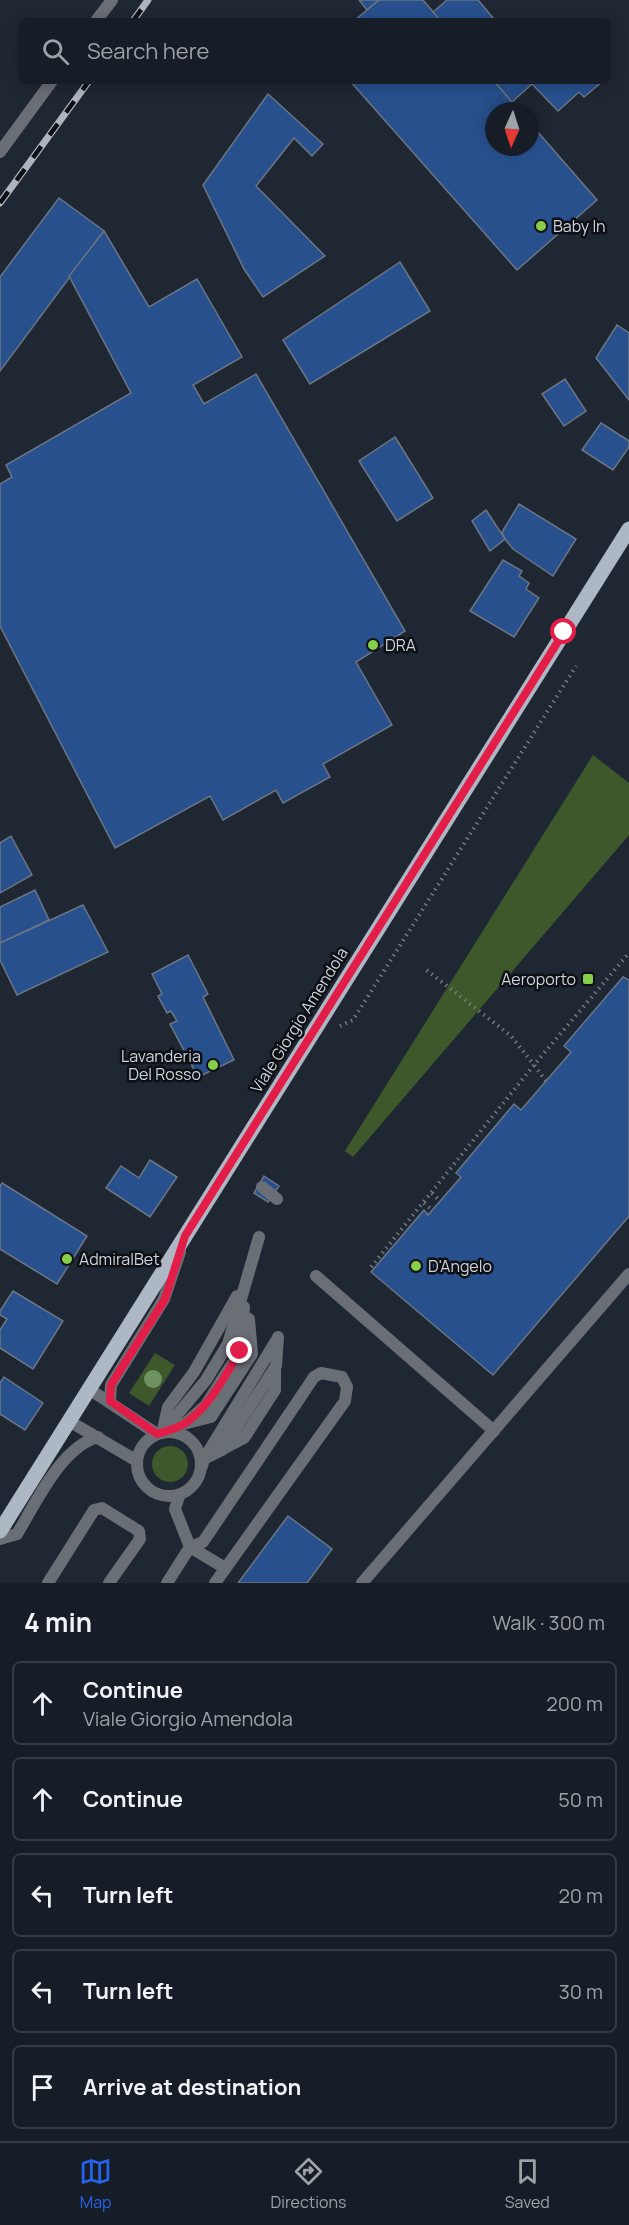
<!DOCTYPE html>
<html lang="en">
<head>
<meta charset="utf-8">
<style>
  body { margin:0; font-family:Manrope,sans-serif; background:#242a32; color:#f1f3f6 }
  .compass { position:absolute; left:485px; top:102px; width:54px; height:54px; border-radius:50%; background:#171d26; box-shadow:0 3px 15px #0003; rotate:183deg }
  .stop { position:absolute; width:18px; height:18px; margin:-14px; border:4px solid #e11d48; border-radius:50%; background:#fff }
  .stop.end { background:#e11d48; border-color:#fff; box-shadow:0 2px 6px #0008 }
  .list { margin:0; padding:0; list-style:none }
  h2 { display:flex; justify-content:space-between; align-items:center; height:78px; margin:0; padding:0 24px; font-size:26px }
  h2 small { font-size:20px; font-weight:400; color:#9ea2a7 }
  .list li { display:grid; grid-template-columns:39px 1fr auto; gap:18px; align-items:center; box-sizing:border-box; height:84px; margin:0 12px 12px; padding:0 12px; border:2px solid #363b43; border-radius:9px }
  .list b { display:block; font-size:22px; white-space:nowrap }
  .list p { margin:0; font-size:20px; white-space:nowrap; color:#9ea2a7 }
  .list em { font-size:20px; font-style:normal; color:#9ea2a7 }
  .icon { flex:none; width:33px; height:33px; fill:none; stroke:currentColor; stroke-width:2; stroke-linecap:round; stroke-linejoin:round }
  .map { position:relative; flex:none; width:629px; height:1583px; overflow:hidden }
  .search { position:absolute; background:#171d26; box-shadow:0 3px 15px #0003; left:18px; right:18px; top:18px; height:66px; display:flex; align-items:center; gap:15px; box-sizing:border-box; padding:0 21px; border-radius:9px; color:#9ea2a7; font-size:22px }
  .sheet { height:558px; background:#171d26 }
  nav { display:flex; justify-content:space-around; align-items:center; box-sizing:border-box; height:84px; border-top:2px solid #363b43; background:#171d26; font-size:16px; color:#9ea2a7 }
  nav a { display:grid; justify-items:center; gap:3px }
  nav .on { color:#2563eb }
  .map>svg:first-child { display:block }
  .green { fill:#3e582b }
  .building { fill:#27508d; stroke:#6b7584; stroke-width:1.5 }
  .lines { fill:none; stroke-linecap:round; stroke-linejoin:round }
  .path { stroke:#717882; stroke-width:4; stroke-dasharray:1.5 4.5; stroke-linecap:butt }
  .service { stroke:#6a6e75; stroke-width:12 }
  .primary { stroke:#aeb7c4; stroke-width:15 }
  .rail-casing { stroke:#afb5be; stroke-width:7 }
  .rail { stroke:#0c1015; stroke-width:4.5; stroke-dasharray:14; stroke-linecap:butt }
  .tree { fill:#6f9262 }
  .route { stroke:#e11d48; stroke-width:8 }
  .poi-dot { fill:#87cf4a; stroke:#0c1015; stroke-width:2 }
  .labels { text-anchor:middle; stroke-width:5; stroke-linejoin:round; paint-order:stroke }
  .poi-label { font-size:16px; fill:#ced4dc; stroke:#0c1015; text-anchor:start }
  .street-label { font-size:16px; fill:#ced4dc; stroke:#0c1015 }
</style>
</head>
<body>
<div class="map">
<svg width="629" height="1583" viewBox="0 0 629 1583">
  <rect width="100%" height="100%" fill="#1f2733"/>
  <g class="green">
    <path d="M593 755 629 783V835L353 1157 345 1151Z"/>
    <path d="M155 1353 175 1365 149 1406 129 1393Z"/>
    <circle cx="170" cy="1464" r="18"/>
  </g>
  <g class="building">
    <path d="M359 0H379L367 10Z"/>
    <path d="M379 0H423L441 21H354Z"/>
    <path d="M447 0H478L494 19 492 21H441L433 12Z"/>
    <path d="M350 81H494L520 111H494V147H530V123L597 200 517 270Z"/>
    <path d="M494 81H603L584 97 579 92 558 111 532 84 512 102Z"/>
    <path d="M268 94 323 144 312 156 294 138 256 186 325 256 263 297 244 269 203 185Z"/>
    <path d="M59 198 104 231 0 371V277Z"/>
    <path d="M104 231 149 307 197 279 242 357 193 385 204 404 256 374 405 631 356 662 392 725 323 764 330 777 283 803 276 790 223 820 210 796 115 848 0 626V484L12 477 6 465 131 393 69 276Z"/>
    <path d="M400 262 430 311 310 384 283 340Z"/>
    <path d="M617 325 629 333V400L596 358Z"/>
    <path d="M565 379 586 411 564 426 542 394Z"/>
    <path d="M601 423 629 441V447L613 470 582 450Z"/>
    <path d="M395 437 433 498 397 521 359 461Z"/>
    <path d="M519 504 576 539 553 576 513 549 505 539 502 532Z"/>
    <path d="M486 510 505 539 490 551 472 521Z"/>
    <path d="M503 560 522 571 519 576 529 583 526 589 539 598 514 637 470 611Z"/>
    <path d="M11 836 32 875 0 893V843Z"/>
    <path d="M35 890 49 920 0 943V907Z"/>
    <path d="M83 905 108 952 17 995 0 960V943Z"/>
    <path d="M188 955 208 994 203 997 234 1060 198 1077 170 1024 177 1021 171 1011 167 1013 158 996 162 994 152 974Z"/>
    <path d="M623 977 629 980V1216L493 1375 371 1272 424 1210 428 1215 461 1177 456 1173 514 1104 521 1110 571 1052 564 1046Z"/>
    <path d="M150 1160 177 1177 150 1217 106 1188 121 1166 139 1178Z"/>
    <path d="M264 1176 279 1186 268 1202 254 1193Z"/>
    <path d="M2 1183 87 1236 57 1284 0 1249V1186Z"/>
    <path d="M13 1291 63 1321 33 1369 0 1348V1330L7 1319 0 1315V1311Z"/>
    <path d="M4 1377 43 1403 25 1430 0 1414V1383Z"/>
    <path d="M288 1516 332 1549 307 1583H238Z"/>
  </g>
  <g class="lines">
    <g class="path">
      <path d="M340 1026 353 1020 576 666"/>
      <path d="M546 1081 534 1065 629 953"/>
      <path d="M432 1193 440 1201"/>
      <path d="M424 1203 432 1210"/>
      <path d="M371 1267 534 1065 511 1036 424 968"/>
    </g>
    <g class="service">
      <path d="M96 21 112 0"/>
      <path d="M0 152 52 81"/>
      <path d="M262 1187 277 1199"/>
      <path d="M316 1276 494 1431"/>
      <path d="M89 1389 157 1434"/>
      <path d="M110 1401 111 1385 164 1299 180 1252"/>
      <path d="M69 1421 137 1461"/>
      <path d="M187 1423 211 1417 252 1354 249 1319"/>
      <path d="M163 1429 168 1407 194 1372 237 1296"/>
      <path d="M166 1431 186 1423 206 1405 227 1372 241 1351 244 1307"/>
      <circle cx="169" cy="1464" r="32"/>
      <path d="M162 1433 206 1380 228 1344 259 1237"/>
      <path d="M223 1449 244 1438 275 1390V1368"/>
      <path d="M204 1459 276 1341"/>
      <path d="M202 1466 204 1459 222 1450 276 1366 278 1337"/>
      <path d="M179 1496 175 1509 190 1547 225 1568"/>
      <path d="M0 1539 17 1534C36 1503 61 1447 98 1437"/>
      <path d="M48 1583 94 1510 102 1508 139 1531 140 1539 109 1583"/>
      <path d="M167 1583 190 1547 203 1542 314 1377 321 1373 342 1377 347 1387 345 1401 215 1583"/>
      <path d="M362 1583 629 1274"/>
    </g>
    <path class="primary" d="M0 1531 629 529"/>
    <defs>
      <g id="rail">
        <path d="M133 21 148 0"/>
        <path d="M0 203 89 81"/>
      </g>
    </defs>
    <use href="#rail" class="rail-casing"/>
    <use href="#rail" class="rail"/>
  </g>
  <circle class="tree" cx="153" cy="1379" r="9"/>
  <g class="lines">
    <path class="route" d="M240 1351C225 1376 211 1404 187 1422 179 1428 167 1431 157 1434L110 1401 111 1385 165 1299 185 1236 564 632"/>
  </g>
  <g class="poi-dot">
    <circle cx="541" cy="226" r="6"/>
    <circle cx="373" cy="645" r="6"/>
    <rect x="582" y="973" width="12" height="12" rx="3"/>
    <circle cx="213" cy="1065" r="6"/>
    <circle cx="67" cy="1259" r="6"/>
    <circle cx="416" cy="1266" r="6"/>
  </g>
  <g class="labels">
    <g class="poi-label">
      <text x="553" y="232">Baby In</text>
      <text x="385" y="651">DRA</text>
      <text x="576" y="985" text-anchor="end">Aeroporto</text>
      <text x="201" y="1062" text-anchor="end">Lavanderia<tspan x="201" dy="18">Del Rosso</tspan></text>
      <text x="79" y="1265">AdmiralBet</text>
      <text x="428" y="1272">D'Angelo</text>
    </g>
    <g class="street-label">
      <text transform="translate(299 1020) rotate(-58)" y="6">Viale Giorgio Amendola</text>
    </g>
  </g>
</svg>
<svg class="compass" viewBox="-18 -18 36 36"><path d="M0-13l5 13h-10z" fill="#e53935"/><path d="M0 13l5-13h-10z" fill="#9ea2a7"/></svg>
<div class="stop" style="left:564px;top:632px"></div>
<div class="stop end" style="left:240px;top:1351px"></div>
<div class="search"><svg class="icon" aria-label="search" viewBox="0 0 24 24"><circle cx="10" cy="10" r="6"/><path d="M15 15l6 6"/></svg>Search here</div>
</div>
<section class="sheet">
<h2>4 min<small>Walk · 300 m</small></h2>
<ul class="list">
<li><svg class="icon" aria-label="ahead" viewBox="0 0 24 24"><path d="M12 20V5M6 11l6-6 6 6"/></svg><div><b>Continue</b><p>Viale Giorgio Amendola</p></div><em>200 m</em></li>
<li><svg class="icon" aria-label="ahead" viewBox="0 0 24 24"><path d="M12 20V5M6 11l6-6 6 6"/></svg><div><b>Continue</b></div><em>50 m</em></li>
<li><svg class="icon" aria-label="left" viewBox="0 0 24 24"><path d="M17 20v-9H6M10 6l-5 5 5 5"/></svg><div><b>Turn left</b></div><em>20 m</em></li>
<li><svg class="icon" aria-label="left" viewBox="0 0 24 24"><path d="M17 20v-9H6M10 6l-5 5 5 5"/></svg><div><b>Turn left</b></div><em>30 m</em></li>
<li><svg class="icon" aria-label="arrive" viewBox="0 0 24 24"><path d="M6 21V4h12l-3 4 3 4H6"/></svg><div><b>Arrive at destination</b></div></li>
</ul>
</section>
<nav>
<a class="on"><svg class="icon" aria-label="map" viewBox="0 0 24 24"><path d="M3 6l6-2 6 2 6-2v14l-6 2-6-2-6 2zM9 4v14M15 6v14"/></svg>Map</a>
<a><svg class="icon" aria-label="directions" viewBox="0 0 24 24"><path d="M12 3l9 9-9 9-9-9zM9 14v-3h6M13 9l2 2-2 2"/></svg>Directions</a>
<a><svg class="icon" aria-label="saved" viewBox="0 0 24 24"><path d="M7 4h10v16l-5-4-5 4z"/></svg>Saved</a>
</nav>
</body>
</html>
